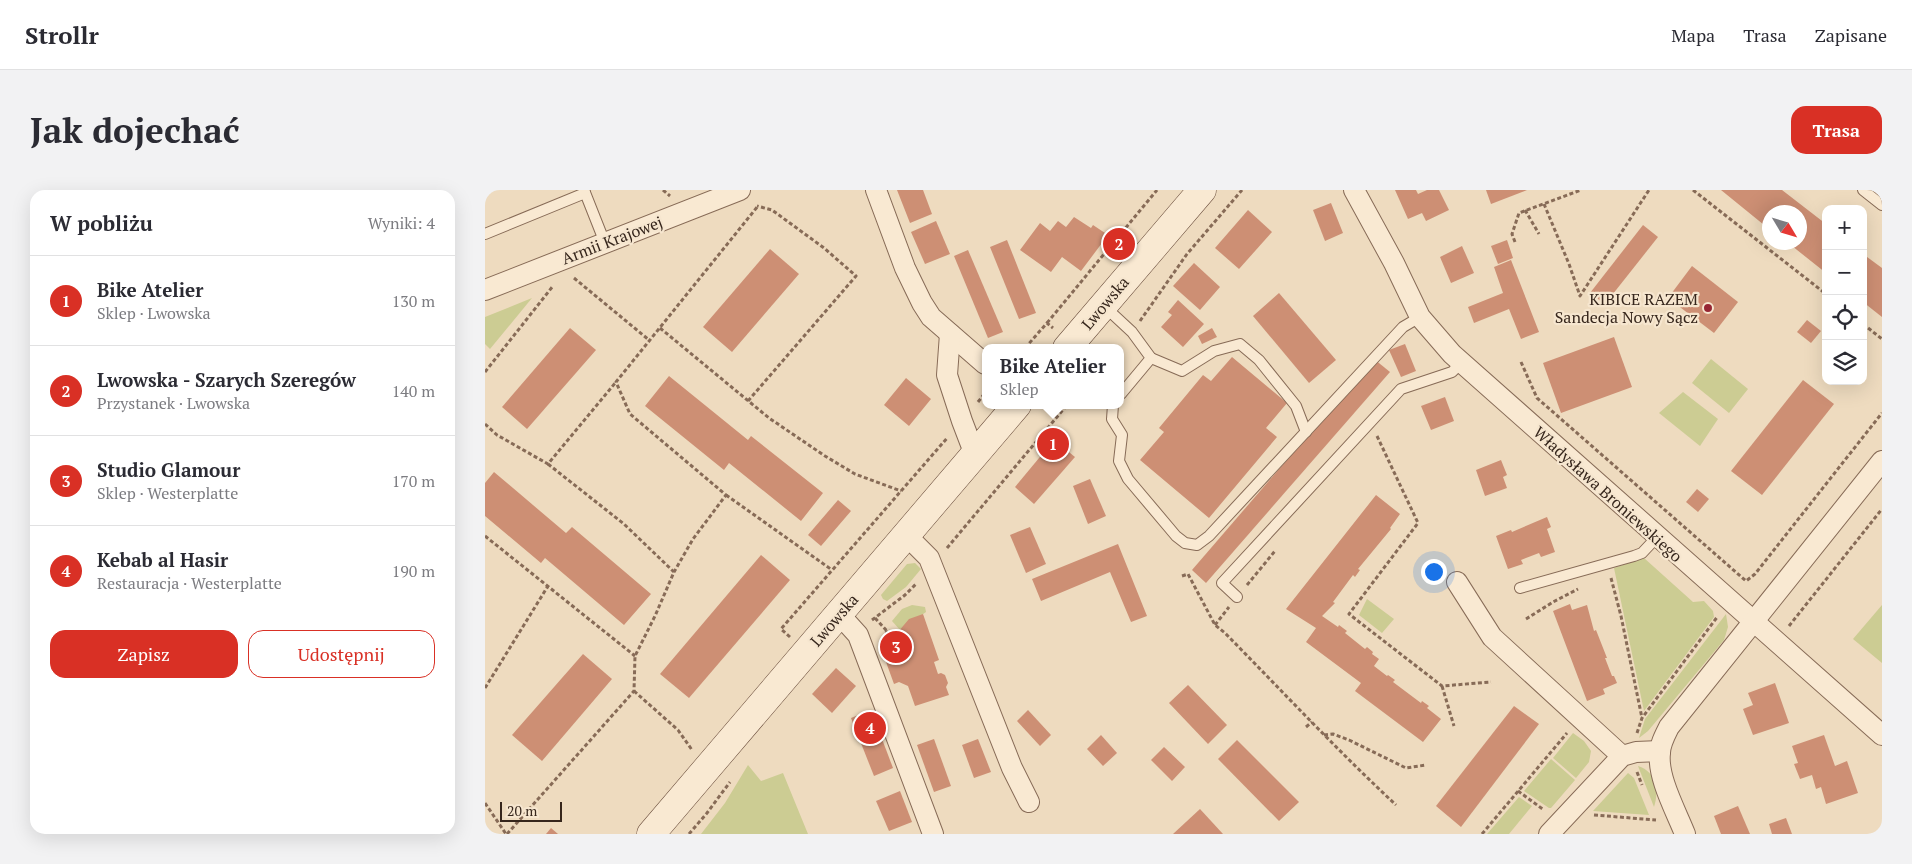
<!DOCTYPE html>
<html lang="pl">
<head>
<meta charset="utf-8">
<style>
  body { margin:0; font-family:"PT Serif",serif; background:#f2f2f3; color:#2b2b33 }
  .controls { position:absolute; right:15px; top:15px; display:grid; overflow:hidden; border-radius:10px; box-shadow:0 5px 20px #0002 }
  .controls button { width:45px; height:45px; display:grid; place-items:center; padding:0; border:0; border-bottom:1px solid #e1e1e2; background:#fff; color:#2b2b33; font:25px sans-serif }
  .compass { position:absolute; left:1277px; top:15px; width:45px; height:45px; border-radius:50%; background:#fff; box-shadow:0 5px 20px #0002; rotate:128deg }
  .scale { position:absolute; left:15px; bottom:12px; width:62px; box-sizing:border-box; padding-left:5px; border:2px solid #36261c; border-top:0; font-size:14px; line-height:18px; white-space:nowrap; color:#36261c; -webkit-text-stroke:4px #f6e6cf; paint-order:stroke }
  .you { position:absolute; left:948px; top:381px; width:18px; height:18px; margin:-12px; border:4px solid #fff; border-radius:50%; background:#1a73e8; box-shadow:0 0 0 8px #1a73e833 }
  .badge { display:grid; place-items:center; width:32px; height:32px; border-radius:50%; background:#d93025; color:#fff; font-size:16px; font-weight:700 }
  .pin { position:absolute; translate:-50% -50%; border:2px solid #fff; box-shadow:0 1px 5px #0006 }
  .popup { position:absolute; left:497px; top:154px; width:142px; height:65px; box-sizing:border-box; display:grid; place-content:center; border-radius:10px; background:#fff; filter:drop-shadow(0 1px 4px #0005); font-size:16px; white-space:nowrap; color:#7c7c81 }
  .popup b { font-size:19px; color:#2b2b33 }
  .popup::after { content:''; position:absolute; left:50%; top:100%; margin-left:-10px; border:10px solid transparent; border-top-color:#fff }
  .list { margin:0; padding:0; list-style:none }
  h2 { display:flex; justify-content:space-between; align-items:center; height:65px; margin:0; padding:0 20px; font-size:21px }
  h2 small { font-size:16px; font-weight:400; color:#7c7c81 }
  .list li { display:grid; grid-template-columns:32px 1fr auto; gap:15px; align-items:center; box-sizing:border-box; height:90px; padding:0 20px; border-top:1px solid #e1e1e2 }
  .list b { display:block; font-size:19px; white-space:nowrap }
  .list p { margin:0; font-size:16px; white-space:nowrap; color:#7c7c81 }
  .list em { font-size:16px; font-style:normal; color:#7c7c81 }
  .actions { display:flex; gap:10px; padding:15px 20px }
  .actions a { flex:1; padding:11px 0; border:1px solid #d93025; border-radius:15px; text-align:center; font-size:18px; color:#d93025 }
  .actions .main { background:#d93025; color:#fff }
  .icon { flex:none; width:28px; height:28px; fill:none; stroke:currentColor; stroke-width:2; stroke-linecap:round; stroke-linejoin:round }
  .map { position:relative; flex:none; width:1397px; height:644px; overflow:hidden; border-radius:15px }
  header { display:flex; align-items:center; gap:30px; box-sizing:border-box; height:70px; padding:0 25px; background:#fff; border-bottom:1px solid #e1e1e2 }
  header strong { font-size:24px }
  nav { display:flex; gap:28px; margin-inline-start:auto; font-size:18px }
  .intro { display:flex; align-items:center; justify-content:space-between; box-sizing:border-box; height:120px; padding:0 30px }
  h1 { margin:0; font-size:35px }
  .button { padding:12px 22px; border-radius:15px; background:#d93025; color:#fff; font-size:18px; font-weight:700 }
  main { display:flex; gap:30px; padding:0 30px }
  aside { flex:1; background:#fff; border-radius:15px; box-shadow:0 5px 20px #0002 }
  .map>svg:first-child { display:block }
  .green { fill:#cccc93 }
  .building { fill:#cd8f74 }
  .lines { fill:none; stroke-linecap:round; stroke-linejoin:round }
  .lane-casing { stroke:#876b57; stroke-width:12 }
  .street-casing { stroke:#876b57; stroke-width:22 }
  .secondary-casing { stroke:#694c3b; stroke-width:29 }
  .path { stroke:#876b57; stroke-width:3; stroke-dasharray:4 2.5; stroke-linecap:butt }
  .lane { stroke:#f9e9d2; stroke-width:10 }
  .street { stroke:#f9e9d2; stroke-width:20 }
  .secondary { stroke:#f9e9d2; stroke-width:28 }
  .poi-dot { fill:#972634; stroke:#f6e6cf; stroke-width:2 }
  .labels { text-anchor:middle; stroke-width:4.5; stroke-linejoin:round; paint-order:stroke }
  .street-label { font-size:16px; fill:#36261c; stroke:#f6e6cf }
  .poi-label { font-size:16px; fill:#36261c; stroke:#f6e6cf; text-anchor:end }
</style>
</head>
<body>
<header>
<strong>Strollr</strong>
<nav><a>Mapa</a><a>Trasa</a><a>Zapisane</a></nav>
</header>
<div class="intro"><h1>Jak dojechać</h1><a class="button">Trasa</a></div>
<main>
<aside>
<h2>W pobliżu<small>Wyniki: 4</small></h2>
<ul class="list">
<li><span class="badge">1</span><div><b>Bike Atelier</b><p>Sklep · Lwowska</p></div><em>130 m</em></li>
<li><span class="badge">2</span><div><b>Lwowska - Szarych Szeregów</b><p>Przystanek · Lwowska</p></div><em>140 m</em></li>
<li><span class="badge">3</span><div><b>Studio Glamour</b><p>Sklep · Westerplatte</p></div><em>170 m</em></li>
<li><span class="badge">4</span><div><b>Kebab al Hasir</b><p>Restauracja · Westerplatte</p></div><em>190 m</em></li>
</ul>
<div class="actions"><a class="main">Zapisz</a><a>Udostępnij</a></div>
</aside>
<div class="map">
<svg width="1397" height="644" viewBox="0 0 1397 644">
  <rect width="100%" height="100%" fill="#eedbbf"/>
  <g class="green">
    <path d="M47 108 5 159 0 154V127Z"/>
    <path d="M1226 169 1263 199 1244 223 1207 193Z"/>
    <path d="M1198 202 1233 229 1215 256 1174 223Z"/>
    <path d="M1159 368 1208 412 1219 411 1228 421 1229 427 1159 521 1129 378Z"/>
    <path d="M430 373 436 379 421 397 402 411 398 409 396 405 422 374Z"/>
    <path d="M882 409 909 429 897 443 874 425Z"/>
    <path d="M427 415 440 417 441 422 415 440 407 431 417 419Z"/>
    <path d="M1397 415V473L1368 449Z"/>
    <path d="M1241 424 1243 437 1239 450 1163 541 1154 548 1160 529Z"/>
    <path d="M1088 543 1099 551 1106 561 1104 572 1091 588 1068 568Z"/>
    <path d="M1066 569 1090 590 1066 618H1064L1039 601Z"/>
    <path d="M263 575 276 591 298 583 323 644H216L240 613Z"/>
    <path d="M1153 576C1172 582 1174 601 1169 617Z"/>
    <path d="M1143 583 1149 588 1164 625 1108 621Z"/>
    <path d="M1034 607 1047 616 1024 644H1002Z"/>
  </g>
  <g class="building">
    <path d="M412 0H438L447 24 425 33Z"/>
    <path d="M910 0H931L933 4 942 0H954L964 20 941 31 937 23 923 29Z"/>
    <path d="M1001 0H1042L1006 14Z"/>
    <path d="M1236 0H1297L1341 34V83L1302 52H1314V22H1284V39Z"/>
    <path d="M846 13 858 43 840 51 828 20Z"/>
    <path d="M763 20 787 42 754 79 730 58Z"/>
    <path d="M589 27 606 38 608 35 623 45 596 81 577 67 566 82 535 60 555 33 565 41 573 31 581 37Z"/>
    <path d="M451 31 465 64 440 74 426 42Z"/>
    <path d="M1158 35 1173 47 1120 114 1105 103Z"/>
    <path d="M522 50 551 123 534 129 505 57Z"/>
    <path d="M1022 50 1028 68 1013 74 1006 56Z"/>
    <path d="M977 56 989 83 966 93 955 67Z"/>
    <path d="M285 59 314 84 247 162 218 137Z"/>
    <path d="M483 60 518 142 503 148 469 66Z"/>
    <path d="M1378 64 1397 78V127L1378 112Z"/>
    <path d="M1026 70 1054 142 1036 149 1024 119 989 133 983 117 1018 103 1009 77Z"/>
    <path d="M709 73 735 97 715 120 688 96Z"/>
    <path d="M1207 76 1253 112 1229 143 1183 108Z"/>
    <path d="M794 103 851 170 824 193 768 126Z"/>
    <path d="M693 110 719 134 698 157 676 137 687 125 683 122Z"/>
    <path d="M1322 130 1336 141 1326 153 1312 142Z"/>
    <path d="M85 138 111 160 42 239 17 217Z"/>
    <path d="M727 138 732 147 717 154 713 146Z"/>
    <path d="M1129 147 1147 197 1076 223 1058 173Z"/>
    <path d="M920 154 931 181 916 187 904 160Z"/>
    <path d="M747 167 802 213 781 238 792 247 724 328 655 270 679 242 674 238 718 185 726 191Z"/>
    <path d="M889 169 905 182 721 393 707 380Z"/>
    <path d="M184 186 263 250 266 246 338 303 316 331 244 273 239 280 160 216Z"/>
    <path d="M421 188 446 209 424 236 399 215Z"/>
    <path d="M1318 190 1349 214 1277 305 1246 281Z"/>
    <path d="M960 207 969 231 946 240 936 216Z"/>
    <path d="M569 250 590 267 549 314 530 297Z"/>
    <path d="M1016 270 1022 285 1018 287 1022 298 1000 306 991 280Z"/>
    <path d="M9 282 81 343 87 337 166 404 139 435 60 368 56 373 0 326V293Z"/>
    <path d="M605 289 621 326 603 334 588 296Z"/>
    <path d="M1212 299 1224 309 1213 322 1201 312Z"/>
    <path d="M891 305 915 324 905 338 906 339 873 379 875 380 870 387 868 385 848 412 850 413 837 426 853 437 854 435 862 441 860 443 880 459 882 457 888 462 887 464 894 469 889 476 902 486 903 485 910 490 908 492 936 513 937 511 944 516 942 518 956 529 938 552 870 501 876 493 821 452 831 438 801 419Z"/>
    <path d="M353 310 366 321 336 356 323 345Z"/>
    <path d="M1062 327 1066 337 1062 339 1070 362 1056 367 1054 363 1036 370 1038 374 1023 379 1011 346 1026 340 1027 342Z"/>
    <path d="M545 337 561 374 541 383 525 345Z"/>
    <path d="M633 354 662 426 646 432 625 382 556 411 547 389Z"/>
    <path d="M276 365 305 390 204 508 175 484Z"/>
    <path d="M1085 414 1087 420 1102 415 1109 441 1111 440 1122 468H1120L1127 486H1129L1132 493 1118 499 1120 504 1102 511 1068 421Z"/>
    <path d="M438 424 454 470 449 472 453 484 456 483 460 485 463 493 461 497 464 505 430 516 423 496 414 492 409 494 397 461 424 429Z"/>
    <path d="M98 464 127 489 57 571 27 545Z"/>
    <path d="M351 478 371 496 347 523 327 504Z"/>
    <path d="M1290 493 1304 533 1268 545 1258 519 1268 515 1263 503Z"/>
    <path d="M703 495 742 535 723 554 684 513Z"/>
    <path d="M1029 516 1054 534 976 637 951 616Z"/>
    <path d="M386 520 408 578 389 586 366 528Z"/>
    <path d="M543 520 566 545 555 556 532 531Z"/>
    <path d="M616 545 632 563 618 576 602 559Z"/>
    <path d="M1339 545 1350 576 1362 571 1373 603 1341 614 1336 597 1331 599 1327 585 1315 589 1309 574 1313 573 1307 556Z"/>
    <path d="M449 549 466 596 449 602 432 555Z"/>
    <path d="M493 549 506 582 489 588 477 555Z"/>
    <path d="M752 550 814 612 794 631 733 569Z"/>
    <path d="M679 557 700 577 687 591 666 570Z"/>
    <path d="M415 601 427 632 404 641 391 611Z"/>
    <path d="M1253 616 1265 644H1236L1229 626Z"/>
    <path d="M715 619 738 644H688Z"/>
    <path d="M1301 628 1307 644H1287L1284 634Z"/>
    <path d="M66 638 73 644H61Z"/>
  </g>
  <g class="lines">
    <defs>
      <g id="lane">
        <path d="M99 0 120 53"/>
        <path d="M1378 0 1397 15"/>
        <path d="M0 44 100 3"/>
        <path d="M619 116 647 142 666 168 636 204"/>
        <path d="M666 168 697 181 729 161 755 154 774 170 811 216 821 242"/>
        <path d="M628 215 627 229 637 245 634 271 643 289 691 346 700 353 712 355 724 346 918 137 935 127"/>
        <path d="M1035 398 1149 366 1157 363 1172 347"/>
        <path d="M752 407 737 393 916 199 967 182 976 173"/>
      </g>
      <g id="street">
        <path d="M391 0 420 78 437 113 446 127 500 174"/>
        <path d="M869 0 909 73 935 127 967 164 1397 545"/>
        <path d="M0 100 255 0"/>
        <path d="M465 144 462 185 477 231 490 265"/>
        <path d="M421 345 444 368 527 578 544 612"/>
        <path d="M972 392 1007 447 1137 566"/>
        <path d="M354 424 373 445 448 644"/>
        <path d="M1064 644 1137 566 1151 562 1175 561"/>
        <path d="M1200 644C1191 621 1172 587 1175 563 1175 554 1180 545 1184 537L1397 271"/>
      </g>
      <g id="secondary">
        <path d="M582 158 717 0"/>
        <path d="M166 644 532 215"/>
      </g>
    </defs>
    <use href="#lane" class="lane-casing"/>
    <use href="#street" class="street-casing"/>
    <use href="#secondary" class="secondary-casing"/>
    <g class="path">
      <path d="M178 0 185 6"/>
      <path d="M1208 0 1341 104"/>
      <path d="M1059 14 1084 74 1095 106 1164 0"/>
      <path d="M1040 20 1054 44"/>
      <path d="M1030 52 1027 44 1034 23 1096 0"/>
      <path d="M89 88 164 150"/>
      <path d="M655 131 702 64 757 0"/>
      <path d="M562 133 672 0"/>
      <path d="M1378 134 1397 149"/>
      <path d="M175 138 284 228 340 266 370 284 416 301"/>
      <path d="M540 158 562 133 568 138"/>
      <path d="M1036 172 1052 208 1261 391 1270 384 1397 223"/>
      <path d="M0 182 68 96"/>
      <path d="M263 211 371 86 339 58 287 20 272 16"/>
      <path d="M493 212 500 203"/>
      <path d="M0 234 12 245 63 274 131 192"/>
      <path d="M892 246 933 333 864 424 957 496 1006 492"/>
      <path d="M63 274 139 334 189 382"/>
      <path d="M241 305 347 380"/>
      <path d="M0 346 150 466"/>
      <path d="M462 358 582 215"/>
      <path d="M697 386 703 384 730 435 740 443C797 501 852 560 911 615"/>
      <path d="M1126 388 1136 426 1157 528"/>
      <path d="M762 395 790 361"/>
      <path d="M390 428 401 440 411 444"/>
      <path d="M1041 429 1068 412 1093 399"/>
      <path d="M387 430 420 405 432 393"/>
      <path d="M730 435 744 417"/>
      <path d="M1304 436 1397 319"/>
      <path d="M401 441 406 450"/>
      <path d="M305 447 296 439 463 247"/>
      <path d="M957 496 969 536"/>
      <path d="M0 498 63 396"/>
      <path d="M149 501 193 540 207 560"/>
      <path d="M821 537 827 532"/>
      <path d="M1152 543 1157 528 1233 426"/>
      <path d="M839 545 848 544 864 550 921 578 941 575"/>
      <path d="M1152 582 1157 595"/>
      <path d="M1033 601 1059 620"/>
      <path d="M0 613 21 644"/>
      <path d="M1109 625 1171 630"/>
      <path d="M22 644 149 501 150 466 170 426 189 382 208 349 241 305 145 224 131 192 273 16"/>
      <path d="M204 644 222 623 245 592"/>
      <path d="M997 644 1082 543"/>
    </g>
    <use href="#lane" class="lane"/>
    <use href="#street" class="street"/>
    <use href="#secondary" class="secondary"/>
  </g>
  <circle class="poi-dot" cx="1223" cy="118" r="5"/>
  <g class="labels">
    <g class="street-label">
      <text transform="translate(127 50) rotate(-21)" y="6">Armii Krajowej</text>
      <text transform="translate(620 113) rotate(-50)" y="6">Lwowska</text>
      <text transform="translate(1123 304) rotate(42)" y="6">Władysława Broniewskiego</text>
      <text transform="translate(349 430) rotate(-49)" y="6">Lwowska</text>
    </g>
    <g class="poi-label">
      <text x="1213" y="115">KIBICE RAZEM<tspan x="1213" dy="18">Sandecja Nowy Sącz</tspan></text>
    </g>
  </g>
</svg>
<div class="controls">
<button>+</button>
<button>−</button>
<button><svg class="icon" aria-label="locate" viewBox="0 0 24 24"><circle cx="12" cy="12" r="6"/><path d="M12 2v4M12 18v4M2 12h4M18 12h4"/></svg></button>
<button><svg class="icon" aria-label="layers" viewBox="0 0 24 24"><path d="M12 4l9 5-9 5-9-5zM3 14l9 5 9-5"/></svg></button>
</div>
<svg class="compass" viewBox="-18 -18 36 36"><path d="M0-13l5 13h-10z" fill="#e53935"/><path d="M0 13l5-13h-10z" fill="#7c7c81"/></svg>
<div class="scale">20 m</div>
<div class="you"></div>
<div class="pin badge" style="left:568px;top:254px">1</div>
<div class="popup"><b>Bike Atelier</b>Sklep</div>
<div class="pin badge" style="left:634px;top:54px">2</div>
<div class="pin badge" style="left:411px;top:457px">3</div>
<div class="pin badge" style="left:385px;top:538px">4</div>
</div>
</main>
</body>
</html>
